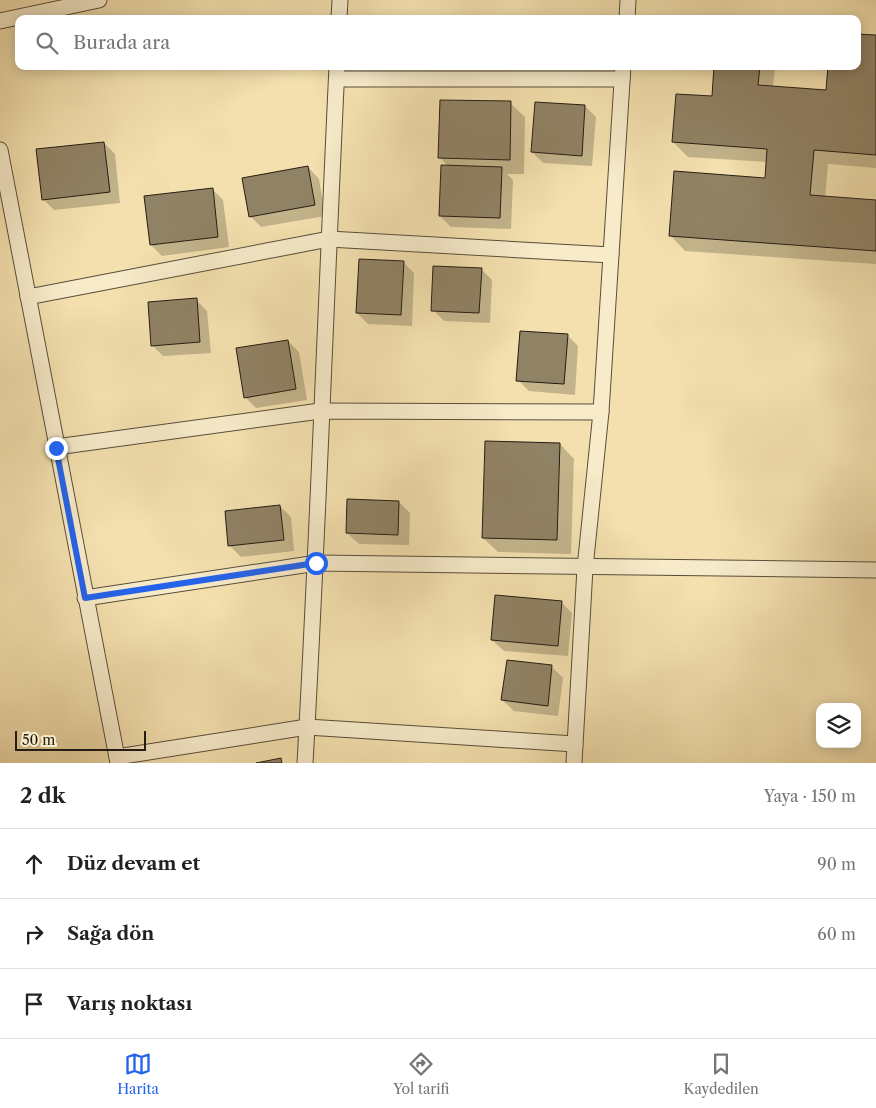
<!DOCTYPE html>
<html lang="tr">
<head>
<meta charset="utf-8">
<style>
  body { margin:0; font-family:"Libre Caslon Text",serif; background:#f6f6f6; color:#222 }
  .controls { position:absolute; right:15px; bottom:15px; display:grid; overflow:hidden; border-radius:10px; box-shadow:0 2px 12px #0003 }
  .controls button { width:45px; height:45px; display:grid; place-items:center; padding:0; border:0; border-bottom:1px solid #e0e0e0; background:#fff; color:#222; font:25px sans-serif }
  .scale { position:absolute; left:15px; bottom:12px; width:131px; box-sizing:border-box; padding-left:5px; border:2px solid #251d13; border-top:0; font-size:14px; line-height:18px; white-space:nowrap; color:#251d13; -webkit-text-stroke:4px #f7ebca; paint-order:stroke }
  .stop { position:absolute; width:15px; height:15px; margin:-11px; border:4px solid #2563eb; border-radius:50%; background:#fff }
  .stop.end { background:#2563eb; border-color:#fff; box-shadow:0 1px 5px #0008 }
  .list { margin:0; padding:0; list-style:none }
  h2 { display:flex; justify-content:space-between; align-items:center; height:65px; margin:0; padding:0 20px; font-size:21px }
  h2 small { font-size:16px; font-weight:400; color:#767676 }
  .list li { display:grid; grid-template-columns:32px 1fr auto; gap:15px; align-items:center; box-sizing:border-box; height:70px; padding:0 20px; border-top:1px solid #e0e0e0 }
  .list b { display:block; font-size:19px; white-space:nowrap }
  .list em { font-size:16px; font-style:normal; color:#767676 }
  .icon { flex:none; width:28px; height:28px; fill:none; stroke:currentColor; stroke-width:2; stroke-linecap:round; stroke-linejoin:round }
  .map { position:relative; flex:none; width:876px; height:763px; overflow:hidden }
  .search { position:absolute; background:#fff; box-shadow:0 2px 12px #0003; left:15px; right:15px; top:15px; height:55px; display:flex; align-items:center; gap:12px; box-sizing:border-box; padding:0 18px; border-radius:10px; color:#767676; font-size:19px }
  .sheet { height:275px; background:#fff }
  nav { display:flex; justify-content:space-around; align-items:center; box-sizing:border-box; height:70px; border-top:1px solid #e0e0e0; background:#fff; font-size:14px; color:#767676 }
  nav a { display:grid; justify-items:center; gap:2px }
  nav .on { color:#2563eb }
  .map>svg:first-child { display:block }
  .shadow { fill:#0003 }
  .building { fill:#908264; stroke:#251d13 }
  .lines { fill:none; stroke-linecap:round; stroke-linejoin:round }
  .minor-casing { stroke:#584e3a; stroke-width:17 }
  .minor { stroke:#f7ebca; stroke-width:15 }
  .route { stroke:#2563eb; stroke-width:6 }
</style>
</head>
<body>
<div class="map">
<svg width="876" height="763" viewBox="0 0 876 763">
  <rect width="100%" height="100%" fill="#f3e0ae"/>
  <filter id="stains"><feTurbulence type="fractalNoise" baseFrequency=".004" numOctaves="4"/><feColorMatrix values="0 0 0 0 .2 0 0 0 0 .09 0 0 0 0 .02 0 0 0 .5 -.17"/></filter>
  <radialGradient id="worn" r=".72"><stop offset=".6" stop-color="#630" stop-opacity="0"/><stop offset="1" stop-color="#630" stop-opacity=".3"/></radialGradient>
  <g class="shadow">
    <path d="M876 36V168L828 164 825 198 876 201V264L685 251 671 236 766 179 767 162 688 157 673 142 713 98 715 66H775L773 87 827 91 857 66Z"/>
    <path d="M510 103 525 117 524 174H507L513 180 511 229 451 227 440 216 448 166 440 158Z"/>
    <path d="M585 106 596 117 592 166 543 163 532 152Z"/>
    <path d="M104 143 115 154 120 203 54 210 43 199Z"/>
    <path d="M308 167 319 179 325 216 261 227 250 216Z"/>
    <path d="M212 189 223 200 229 247 162 256 151 245Z"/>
    <path d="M403 262 414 273 412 326 368 324 357 313Z"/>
    <path d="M481 269 492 280 490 323 444 321 433 310Z"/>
    <path d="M196 300 207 311 211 353 163 356 152 345Z"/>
    <path d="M567 335 578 346 575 395 529 391 518 380Z"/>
    <path d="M288 341 299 352 307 400 256 408 245 397Z"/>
    <path d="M560 444 574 459 571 554 498 552 483 538Z"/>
    <path d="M399 502 410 513 409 545 359 544 347 533Z"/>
    <path d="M280 506 291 517 294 551 241 557 230 546Z"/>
    <path d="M561 602 572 613 568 656 504 651 492 640Z"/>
    <path d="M552 667 563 678 558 716 514 711 502 700Z"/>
  </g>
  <g class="building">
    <path d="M857 34 876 35V155L814 150 810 195 876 200V251L669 236 674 171 765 178 767 149 672 142 676 94 712 96 714 66H760L758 85 826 90 828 66H857Z"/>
    <path d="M440 100 511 101 510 160 438 158Z"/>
    <path d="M535 102 585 105 582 156 531 152Z"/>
    <path d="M104 142 110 192 42 200 36 149Z"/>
    <path d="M441 165 502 167 500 218 439 216Z"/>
    <path d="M308 166 315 205 249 217 242 178Z"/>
    <path d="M213 188 218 237 150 245 144 196Z"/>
    <path d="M359 259 404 261 401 315 356 313Z"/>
    <path d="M433 266 482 268 479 313 431 311Z"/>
    <path d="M197 298 200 342 151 346 148 302Z"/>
    <path d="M520 331 568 334 564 384 516 381Z"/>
    <path d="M288 340 296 389 244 398 236 348Z"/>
    <path d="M485 441 560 443 557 540 482 538Z"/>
    <path d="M347 499 399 501 398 535 346 533Z"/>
    <path d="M280 505 284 540 228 546 225 511Z"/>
    <path d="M495 595 562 601 558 646 491 640Z"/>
    <path d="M507 660 552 665 548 706 501 700Z"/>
    <path d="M281 758 282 763H256Z"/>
  </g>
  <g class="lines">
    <defs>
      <g id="minor">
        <path d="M339 19 340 0"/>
        <path d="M627 19 628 0"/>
        <path d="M0 21 99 0"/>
        <path d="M337 79H622"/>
        <path d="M0 150 118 763"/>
        <path d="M28 297 329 239 611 255"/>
        <path d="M56 447 320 411 601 412"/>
        <path d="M85 598 317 563 876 570"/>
        <path d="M117 757 307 727 575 744"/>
        <path d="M305 763C318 531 326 299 337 66"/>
        <path d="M574 763 585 568 601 412 623 66"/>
      </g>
    </defs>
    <use href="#minor" class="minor-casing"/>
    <use href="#minor" class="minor"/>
  </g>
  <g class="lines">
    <path class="route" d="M56 448 85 598 316 563"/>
  </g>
  <rect width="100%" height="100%" filter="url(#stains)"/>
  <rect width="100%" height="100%" fill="url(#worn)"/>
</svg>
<div class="controls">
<button><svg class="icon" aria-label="layers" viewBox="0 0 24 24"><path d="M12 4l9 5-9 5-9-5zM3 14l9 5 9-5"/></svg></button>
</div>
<div class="scale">50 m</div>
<div class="stop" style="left:316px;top:563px"></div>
<div class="stop end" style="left:56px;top:448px"></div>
<div class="search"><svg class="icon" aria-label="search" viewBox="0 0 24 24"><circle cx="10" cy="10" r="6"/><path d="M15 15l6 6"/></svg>Burada ara</div>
</div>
<section class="sheet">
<h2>2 dk<small>Yaya · 150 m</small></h2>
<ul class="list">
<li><svg class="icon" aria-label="ahead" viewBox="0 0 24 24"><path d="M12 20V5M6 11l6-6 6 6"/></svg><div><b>Düz devam et</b></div><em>90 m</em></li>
<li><svg class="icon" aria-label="right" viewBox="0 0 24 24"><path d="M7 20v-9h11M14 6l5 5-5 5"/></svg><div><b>Sağa dön</b></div><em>60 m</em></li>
<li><svg class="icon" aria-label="arrive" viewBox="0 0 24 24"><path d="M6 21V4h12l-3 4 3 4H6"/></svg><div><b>Varış noktası</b></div></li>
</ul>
</section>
<nav>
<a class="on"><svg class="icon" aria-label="map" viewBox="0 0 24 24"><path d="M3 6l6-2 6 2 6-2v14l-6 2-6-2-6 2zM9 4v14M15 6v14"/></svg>Harita</a>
<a><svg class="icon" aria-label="directions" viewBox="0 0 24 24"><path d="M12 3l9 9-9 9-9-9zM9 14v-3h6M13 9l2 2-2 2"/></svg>Yol tarifi</a>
<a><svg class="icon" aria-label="saved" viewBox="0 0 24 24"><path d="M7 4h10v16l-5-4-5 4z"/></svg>Kaydedilen</a>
</nav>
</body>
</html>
